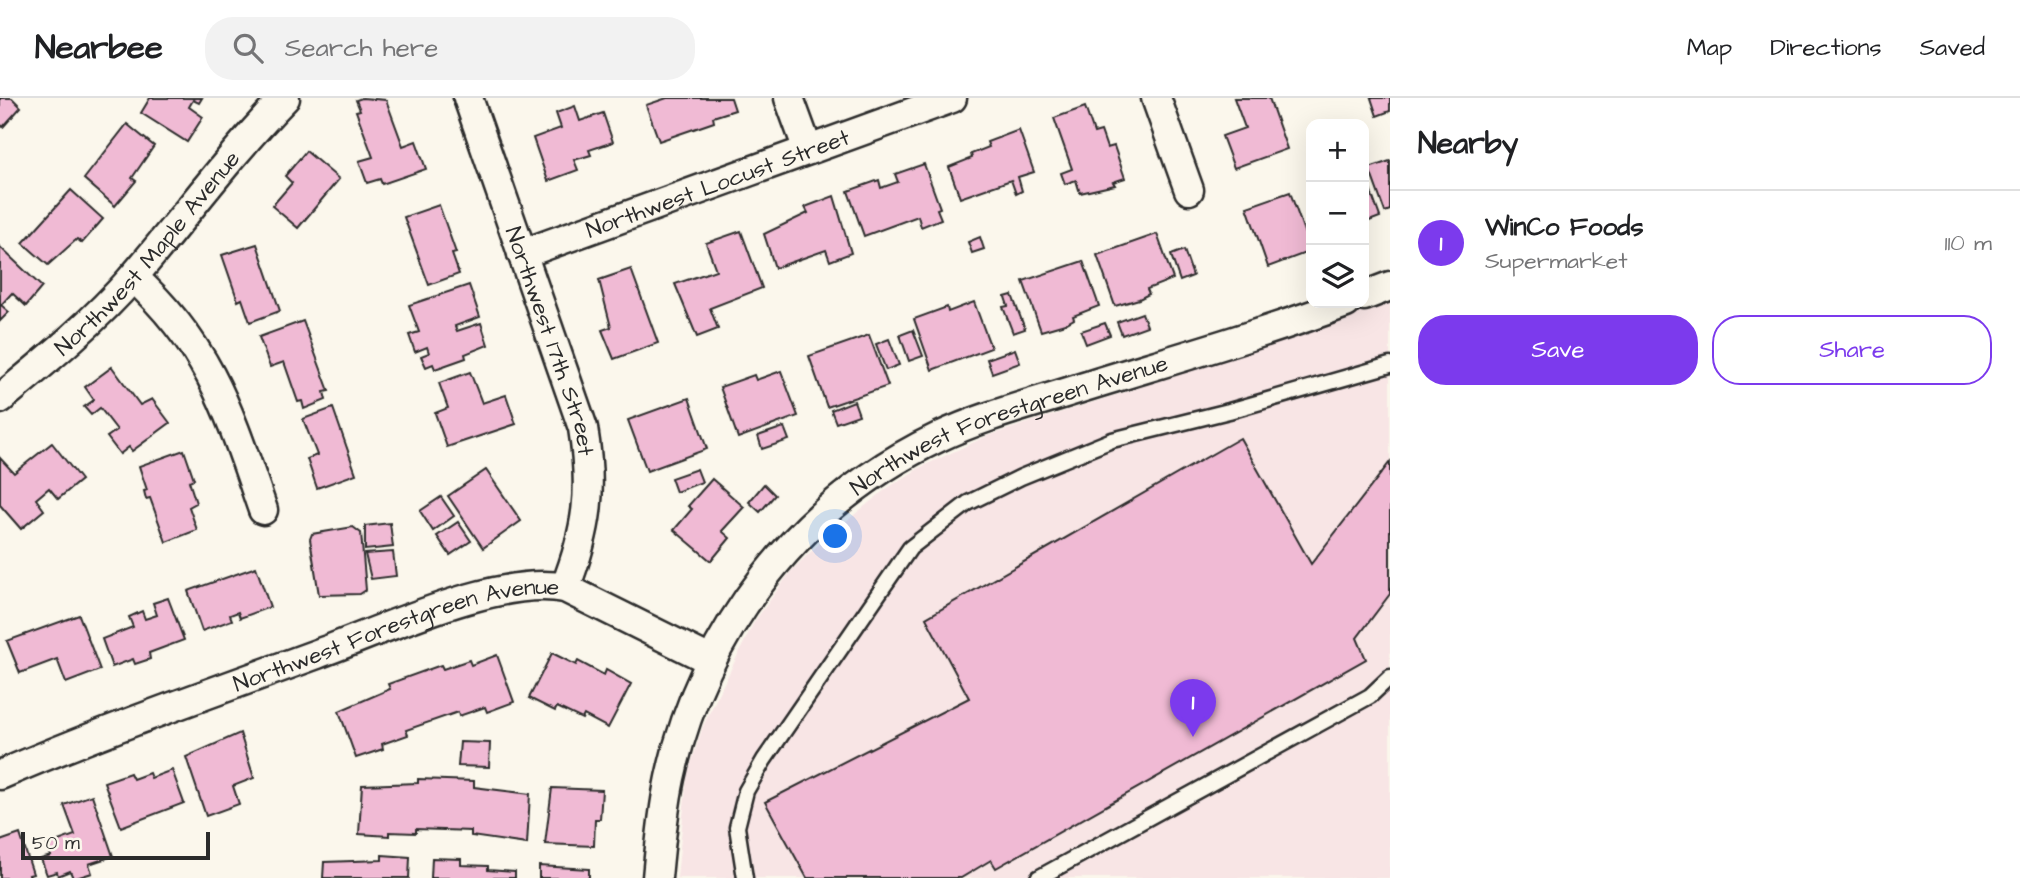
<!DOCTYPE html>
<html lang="en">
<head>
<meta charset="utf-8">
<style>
  body { margin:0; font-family:"Architects Daughter",sans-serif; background:#f2f2f2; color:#202124 }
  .controls { position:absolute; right:21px; top:21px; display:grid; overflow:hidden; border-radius:14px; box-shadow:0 7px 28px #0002 }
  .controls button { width:63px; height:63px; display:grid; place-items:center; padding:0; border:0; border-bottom:2px solid #e0e0e0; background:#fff; color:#202124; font:35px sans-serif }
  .scale { position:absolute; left:21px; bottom:18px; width:189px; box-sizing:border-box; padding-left:7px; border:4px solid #2b2b2b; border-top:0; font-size:19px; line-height:24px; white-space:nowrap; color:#2b2b2b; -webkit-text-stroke:5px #fbf7ec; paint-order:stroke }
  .you { position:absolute; left:836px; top:439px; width:24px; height:24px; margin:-18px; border:5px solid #fff; border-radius:50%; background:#1a73e8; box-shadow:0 0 0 10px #1a73e833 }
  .badge { display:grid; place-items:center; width:46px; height:46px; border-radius:50%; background:#7c3aed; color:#fff; font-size:23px; font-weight:700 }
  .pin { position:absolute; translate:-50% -58px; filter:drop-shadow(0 2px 4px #0008) }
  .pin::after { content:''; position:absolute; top:37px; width:24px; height:21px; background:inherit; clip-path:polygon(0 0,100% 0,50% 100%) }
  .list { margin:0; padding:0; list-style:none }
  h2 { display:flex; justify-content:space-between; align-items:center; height:91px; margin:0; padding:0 28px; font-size:30px }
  h2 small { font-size:23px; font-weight:400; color:#757577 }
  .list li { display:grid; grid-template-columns:46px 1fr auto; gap:21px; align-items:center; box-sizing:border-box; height:105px; padding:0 28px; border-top:2px solid #e0e0e0 }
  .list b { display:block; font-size:26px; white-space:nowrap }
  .list p { margin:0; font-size:23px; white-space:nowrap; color:#757577 }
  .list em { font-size:23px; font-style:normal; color:#757577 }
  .actions { display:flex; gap:14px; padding:21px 28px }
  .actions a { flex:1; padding:16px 0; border:2px solid #7c3aed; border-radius:28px; text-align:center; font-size:24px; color:#7c3aed }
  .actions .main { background:#7c3aed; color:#fff }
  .icon { flex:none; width:38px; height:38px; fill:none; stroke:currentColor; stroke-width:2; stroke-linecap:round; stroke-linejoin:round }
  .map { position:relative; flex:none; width:1390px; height:780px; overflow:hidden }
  header { display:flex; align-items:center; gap:42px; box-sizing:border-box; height:98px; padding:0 35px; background:#fff; border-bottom:2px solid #e0e0e0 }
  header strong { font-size:33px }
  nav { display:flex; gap:38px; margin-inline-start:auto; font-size:24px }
  .search { width:490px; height:63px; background:#f2f2f2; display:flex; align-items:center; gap:18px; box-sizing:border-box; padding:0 24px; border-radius:28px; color:#757577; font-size:26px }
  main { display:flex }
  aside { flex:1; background:#fff }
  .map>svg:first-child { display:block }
  .built { fill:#f8e5e5 }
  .building { fill:#f0bad4; stroke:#2b2b2b; stroke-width:2 }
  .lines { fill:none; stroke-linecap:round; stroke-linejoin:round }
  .lane-casing { stroke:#2b2b2b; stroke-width:19 }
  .street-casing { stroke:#2b2b2b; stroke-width:33 }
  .lane { stroke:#fbf7ec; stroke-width:14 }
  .street { stroke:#fbf7ec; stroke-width:28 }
  .labels { text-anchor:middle; stroke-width:7; stroke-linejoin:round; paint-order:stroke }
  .street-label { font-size:23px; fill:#2b2b2b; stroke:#fbf7ec }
</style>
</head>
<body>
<header>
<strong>Nearbee</strong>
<div class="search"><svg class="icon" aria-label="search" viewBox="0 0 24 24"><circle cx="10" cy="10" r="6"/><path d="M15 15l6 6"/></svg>Search here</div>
<nav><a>Map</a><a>Directions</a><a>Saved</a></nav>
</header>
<main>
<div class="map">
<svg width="1390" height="780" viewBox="0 0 1390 780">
  <rect width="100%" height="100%" fill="#fbf7ec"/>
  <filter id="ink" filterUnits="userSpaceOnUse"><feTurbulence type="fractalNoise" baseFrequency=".0143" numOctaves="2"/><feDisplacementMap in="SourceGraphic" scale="14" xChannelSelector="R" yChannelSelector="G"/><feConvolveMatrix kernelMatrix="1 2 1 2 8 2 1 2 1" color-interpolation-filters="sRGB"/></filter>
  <g filter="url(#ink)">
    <path class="built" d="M1390 202V780H677L687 678 703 628 754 524 792 472 823 442 886 391 921 369 987 338 1299 239Z"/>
    <g class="building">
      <path d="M0 0H12L21 9 3 29 0 26Z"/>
      <path d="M150 0H202L199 5 193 2 189 9 203 19 187 44 141 15Z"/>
      <path d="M362 0 386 2 403 48 416 43 426 71 382 86 380 81 367 85 359 63 373 59 356 13 360 12 356 2Z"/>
      <path d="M667 0H731L735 12 713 19 714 24 659 43 646 7Z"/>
      <path d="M1234 0H1269L1287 51 1234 70 1222 38 1245 30Z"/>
      <path d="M1371 0H1390V13L1377 18Z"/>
      <path d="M575 8 580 23 603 15 613 44 589 52 591 57 574 62 578 72 548 83 533 40 561 30 556 15Z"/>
      <path d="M1085 9 1094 35 1101 33 1107 50 1114 48 1125 80 1113 84 1115 87 1080 95 1076 82 1065 86 1061 75 1072 71 1054 20Z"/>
      <path d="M127 26 154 48 132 80 136 83 115 108 84 81Z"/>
      <path d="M1019 32 1034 74 1018 79 1022 93 1016 96 1011 82 960 100 949 69 972 60 971 56 989 49 987 44Z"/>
      <path d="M306 53 339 81 298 130 272 108 292 85 285 78Z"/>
      <path d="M1390 63V112L1385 114 1369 70Z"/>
      <path d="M924 66 940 110 937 111 941 121 921 129 918 118 864 138 848 93 879 82 881 90 898 84 895 76Z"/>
      <path d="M1368 86 1380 119 1364 125V87Z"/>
      <path d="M71 92 103 121 82 145 77 141 48 167 23 145Z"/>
      <path d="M1290 94 1311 153 1268 169 1247 109Z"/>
      <path d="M834 98 851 155 830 163 826 152 775 170 764 136 808 115 805 109Z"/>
      <path d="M439 107 456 155 452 156 459 176 429 187 404 119Z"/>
      <path d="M741 133 762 190 710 210 718 231 697 239 675 186 716 172 706 145Z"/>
      <path d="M1157 136 1173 181 1147 191 1149 196 1139 201 1115 208 1097 157Z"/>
      <path d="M980 139 984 151 972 155 968 144Z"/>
      <path d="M257 146 280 213 250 224 242 201 238 203 222 157Z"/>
      <path d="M0 149 42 189 26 208 12 195 1 207 9 214 0 223Z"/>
      <path d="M1184 152 1193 178 1180 183 1171 157Z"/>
      <path d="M1083 163 1099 208 1073 218 1074 221 1065 226 1041 233 1023 183Z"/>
      <path d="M631 171 658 245 614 261 602 232 611 229 599 182Z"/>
      <path d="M469 187 480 219 455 228 457 233 481 225 488 247 465 256 466 260 435 271 433 266 426 269 421 258 429 255 427 249 415 254 409 237 419 234 409 207Z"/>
      <path d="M1012 197 1025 231 1013 235 1003 209 1008 208 1005 199Z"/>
      <path d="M974 204 991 250 932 272 914 221 947 209 948 214Z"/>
      <path d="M1142 215 1147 228 1122 237 1117 224Z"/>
      <path d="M303 223 329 293 324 294 326 302 304 311 302 303 298 304 284 264 270 269 259 239Z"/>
      <path d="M1105 225 1110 237 1086 246 1081 233Z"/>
      <path d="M913 232 923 258 909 263 900 237Z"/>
      <path d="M869 237 888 288 827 309 809 258Z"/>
      <path d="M889 241 899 267 886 272 876 246Z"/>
      <path d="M1015 251 1020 265 992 275 987 261Z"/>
      <path d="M112 269 140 307 152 301 170 325 132 353 129 349 120 356 107 339 117 332 100 310 91 317 84 309 94 302 85 289Z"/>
      <path d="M781 273 798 318 738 340 720 289 754 277 756 282Z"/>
      <path d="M470 274 482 305 506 297 516 326 447 349 435 315 448 310 439 285Z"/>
      <path d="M689 300 707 351 647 373 628 322Z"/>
      <path d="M854 303 859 317 836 325 831 312Z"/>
      <path d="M333 310 356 376 317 390 307 361 317 357 303 321Z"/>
      <path d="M784 329 789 342 762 351 758 338Z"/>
      <path d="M1240 340 1311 466 1390 364V496L1357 540 1366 561 996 770 991 762 961 780H807L765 704 969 600 926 520Z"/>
      <path d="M52 345 81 382 58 401 49 390 36 401 44 412 21 431 0 407V360L14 375Z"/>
      <path d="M184 352 194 381 189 383 196 405 189 409 197 432 166 444 150 400 146 401 144 393 147 392 139 368Z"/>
      <path d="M697 371 702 384 676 394 671 380Z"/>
      <path d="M486 372 521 423 483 450 448 398Z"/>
      <path d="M712 381 744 409 722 433 730 440 711 463 674 432 692 411 688 408Z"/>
      <path d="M764 386 775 397 760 414 749 404Z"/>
      <path d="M441 399 454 418 433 433 420 413Z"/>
      <path d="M458 424 471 443 450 457 437 438Z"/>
      <path d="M390 425 393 449 365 452V428Z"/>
      <path d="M353 429 361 435 366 492 360 496 319 497 310 441 312 436Z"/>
      <path d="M393 454 396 478 371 481 365 456Z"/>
      <path d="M256 469 270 509 240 520 238 514 230 517 232 522 202 533 188 493Z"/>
      <path d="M168 500 184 542 149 555 150 561 135 566 133 561 112 569 102 541 133 529 129 519 142 513 145 521 157 517 153 505Z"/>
      <path d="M79 517 100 572 66 585 57 561 20 575 7 543Z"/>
      <path d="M552 555 576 567 578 563 604 577 606 572 631 586 608 630 584 617 582 621 557 609 555 613 529 600Z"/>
      <path d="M497 557 514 604 487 614 485 609 459 618 458 614 406 632 408 637 382 646 383 651 356 660 339 613 390 591 388 586 441 567 443 571 469 562 471 567Z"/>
      <path d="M240 635 254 680 233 688 239 706 206 718 186 659Z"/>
      <path d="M460 644 490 645 489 669 458 668Z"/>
      <path d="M172 672 184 705 121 729 104 684 130 675 133 681 149 675 151 680Z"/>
      <path d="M418 681 474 683V689L530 696 527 746 471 738V733L416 731V735L389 734V738L359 736 362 687 418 685Z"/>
      <path d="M552 690 602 692 600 721H595L594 748 545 746Z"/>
      <path d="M92 697 113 758 89 766 92 775 76 780H73L70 773 58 778 57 774 47 777 41 761 51 758 47 747 75 737 64 707Z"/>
      <path d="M20 736 33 776 29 777 30 780H0V743Z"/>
      <path d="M382 757 410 759 409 780H323L324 764 382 762Z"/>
      <path d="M432 760 461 761V767L488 768V772L515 774V780H431Z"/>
      <path d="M539 768 589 771V780H539Z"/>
    </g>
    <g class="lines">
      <defs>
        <g id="lane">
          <path d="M745 780 737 729 746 693 764 662 910 450 968 405 1021 379 1112 342 1229 313 1390 267"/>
          <path d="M1038 780 1370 598 1390 579"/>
        </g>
        <g id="street">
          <path id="s1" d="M468 0 583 330C593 392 588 431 565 490"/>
          <path d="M789 0 808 52"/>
          <path d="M1156 0 1189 92"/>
          <path id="s2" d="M522 156 952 0"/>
          <path d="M133 179C211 249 230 317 263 412"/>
          <path d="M1364 198 1390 188"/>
          <path id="s3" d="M0 301C46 263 94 224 133 179 184 120 230 56 285 0"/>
          <path id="s4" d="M0 677C104 632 211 595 317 556 383 532 498 477 565 490L710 562"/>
          <path id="s5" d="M657 780C660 747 663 713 670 680 703 531 800 405 939 339 985 317 1035 305 1084 289 1171 262 1260 237 1346 205"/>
        </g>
      </defs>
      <use href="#lane" class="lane-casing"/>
      <use href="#street" class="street-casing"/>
      <use href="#lane" class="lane"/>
      <use href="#street" class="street"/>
    </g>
  </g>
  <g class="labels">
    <g class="street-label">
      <text dy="8" stroke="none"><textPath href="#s2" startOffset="208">Northwest Locust Street</textPath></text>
      <text dy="8" stroke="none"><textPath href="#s3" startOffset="208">Northwest Maple Avenue</textPath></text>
      <text dy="8" stroke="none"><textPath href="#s1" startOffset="257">Northwest 17th Street</textPath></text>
      <text dy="8" stroke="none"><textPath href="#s5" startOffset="620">Northwest Forestgreen Avenue</textPath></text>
      <text dy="8" stroke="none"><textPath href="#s4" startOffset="422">Northwest Forestgreen Avenue</textPath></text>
    </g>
  </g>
</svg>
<div class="controls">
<button>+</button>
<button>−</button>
<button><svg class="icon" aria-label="layers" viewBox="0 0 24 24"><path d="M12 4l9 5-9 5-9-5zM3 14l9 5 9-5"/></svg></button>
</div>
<div class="scale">50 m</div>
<div class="you"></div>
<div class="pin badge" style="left:1193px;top:639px">1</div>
</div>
<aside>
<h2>Nearby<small></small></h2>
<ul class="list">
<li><span class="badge">1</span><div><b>WinCo Foods</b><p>Supermarket</p></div><em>110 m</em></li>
</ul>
<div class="actions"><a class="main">Save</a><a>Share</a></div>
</aside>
</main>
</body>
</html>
